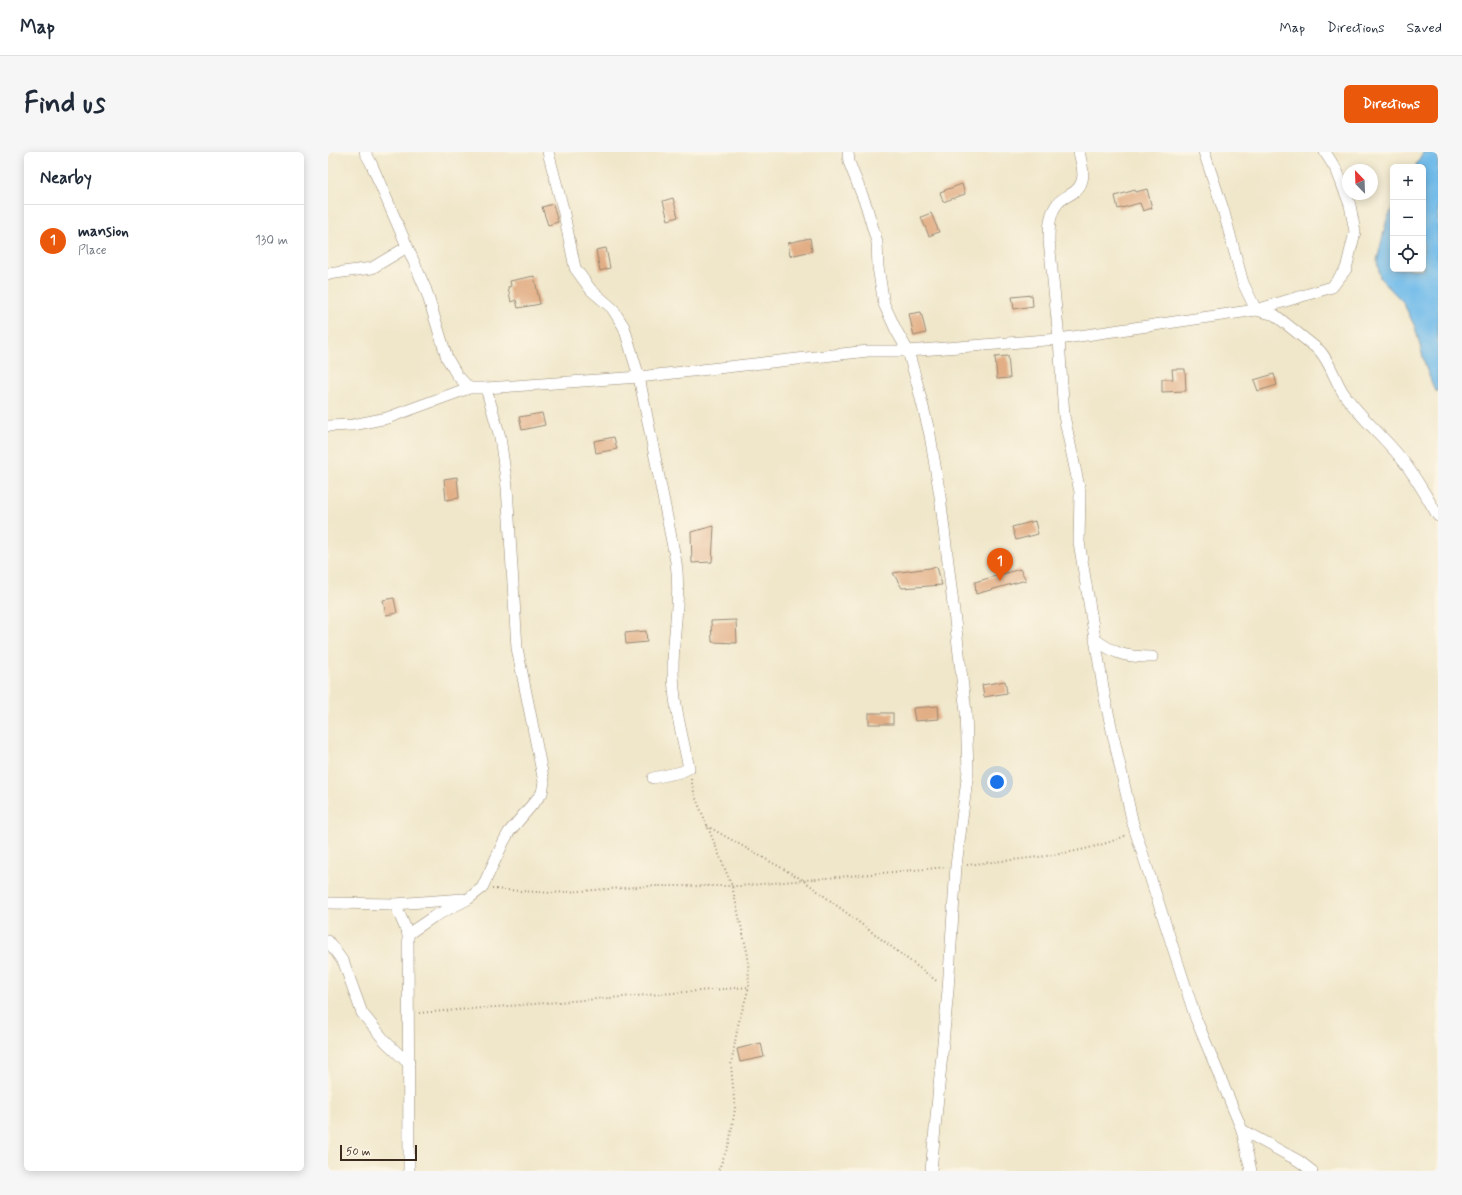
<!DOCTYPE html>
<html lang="en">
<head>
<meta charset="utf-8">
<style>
  body { margin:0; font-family:Mynerve,sans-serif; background:#f6f6f7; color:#1f2937 }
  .controls { position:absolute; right:12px; top:12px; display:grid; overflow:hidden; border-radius:6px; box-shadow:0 2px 10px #0003 }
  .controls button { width:36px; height:36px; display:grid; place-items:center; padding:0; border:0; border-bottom:1px solid #e0e1e3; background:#fff; color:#1f2937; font:20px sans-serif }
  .compass { position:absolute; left:1014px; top:12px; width:36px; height:36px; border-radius:50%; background:#fff; box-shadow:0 2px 10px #0003; rotate:337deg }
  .scale { position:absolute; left:12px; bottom:10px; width:77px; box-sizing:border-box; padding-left:4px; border:2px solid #3b2a1e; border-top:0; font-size:11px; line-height:14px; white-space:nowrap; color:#3b2a1e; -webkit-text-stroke:3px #fcf5e5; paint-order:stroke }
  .you { position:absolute; left:669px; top:630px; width:14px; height:14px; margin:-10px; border:3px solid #fff; border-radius:50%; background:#1a73e8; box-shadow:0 0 0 6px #1a73e833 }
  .badge { display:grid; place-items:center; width:26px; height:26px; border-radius:50%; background:#ea580c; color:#fff; font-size:13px; font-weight:700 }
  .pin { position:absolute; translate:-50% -33px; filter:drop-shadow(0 1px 2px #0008) }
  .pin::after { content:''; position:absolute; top:21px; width:14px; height:12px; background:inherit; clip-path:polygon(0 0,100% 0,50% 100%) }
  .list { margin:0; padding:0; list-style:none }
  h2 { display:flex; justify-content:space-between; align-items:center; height:52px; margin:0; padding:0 16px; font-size:17px }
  h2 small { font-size:13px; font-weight:400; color:#747a83 }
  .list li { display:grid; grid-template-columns:26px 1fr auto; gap:12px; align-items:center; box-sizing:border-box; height:72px; padding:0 16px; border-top:1px solid #e0e1e3 }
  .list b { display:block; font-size:15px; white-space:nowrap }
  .list p { margin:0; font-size:13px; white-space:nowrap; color:#747a83 }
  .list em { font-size:13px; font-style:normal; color:#747a83 }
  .icon { flex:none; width:22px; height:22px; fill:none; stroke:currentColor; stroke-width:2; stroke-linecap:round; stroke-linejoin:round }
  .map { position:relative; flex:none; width:1110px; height:1019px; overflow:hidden; border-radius:6px }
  header { display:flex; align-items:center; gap:24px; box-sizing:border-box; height:56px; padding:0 20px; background:#fff; border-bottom:1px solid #e0e1e3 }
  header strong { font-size:19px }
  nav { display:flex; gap:22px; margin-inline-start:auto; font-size:14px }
  .intro { display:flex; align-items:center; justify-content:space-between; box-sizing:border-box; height:96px; padding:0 24px }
  h1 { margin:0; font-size:28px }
  .button { padding:10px 18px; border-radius:6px; background:#ea580c; color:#fff; font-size:14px; font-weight:700 }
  main { display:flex; gap:24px; padding:0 24px }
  aside { flex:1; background:#fff; border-radius:6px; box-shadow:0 2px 10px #0003 }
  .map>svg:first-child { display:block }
  .water { fill:#71bbea; stroke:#567284 }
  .building { fill:#e2ae85 }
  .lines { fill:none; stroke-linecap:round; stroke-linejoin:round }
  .minor-casing { stroke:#968874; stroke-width:12 }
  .path { stroke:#968874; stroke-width:2; stroke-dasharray:1 3; stroke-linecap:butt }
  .minor { stroke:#fff; stroke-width:11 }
</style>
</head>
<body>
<header>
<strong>Map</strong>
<nav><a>Map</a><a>Directions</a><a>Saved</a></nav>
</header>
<div class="intro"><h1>Find us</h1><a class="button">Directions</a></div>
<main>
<aside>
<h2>Nearby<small></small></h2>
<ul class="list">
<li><span class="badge">1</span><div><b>mansion</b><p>Place</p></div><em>130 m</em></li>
</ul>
</aside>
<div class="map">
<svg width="1110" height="1019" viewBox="0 0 1110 1019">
  <rect width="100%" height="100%" fill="#fcf5e5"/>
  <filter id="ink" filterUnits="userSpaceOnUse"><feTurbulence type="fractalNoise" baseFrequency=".025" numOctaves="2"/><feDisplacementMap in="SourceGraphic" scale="8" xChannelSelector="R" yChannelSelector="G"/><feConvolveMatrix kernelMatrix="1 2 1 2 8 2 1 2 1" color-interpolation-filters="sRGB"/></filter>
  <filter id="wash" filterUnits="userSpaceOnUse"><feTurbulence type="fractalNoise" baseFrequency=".012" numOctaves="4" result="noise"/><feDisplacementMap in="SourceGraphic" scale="16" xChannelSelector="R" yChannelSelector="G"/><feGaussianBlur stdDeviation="0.9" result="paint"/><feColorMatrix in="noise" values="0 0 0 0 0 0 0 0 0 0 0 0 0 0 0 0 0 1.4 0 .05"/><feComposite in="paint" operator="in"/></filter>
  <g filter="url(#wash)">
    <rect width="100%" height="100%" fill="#f0e7cb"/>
    <path class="water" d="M1095 0H1110V239H1107L1098 216 1087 175 1075 150 1052 126 1049 109 1058 71 1065 54V117H1095V15H1087Z"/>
    <g id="blocks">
      <g class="building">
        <path d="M634 32 637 42 615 50 612 40Z"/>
        <path d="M819 37 824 56 815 59 812 51 790 57 787 44 807 38 808 40Z"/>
        <path d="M345 46 350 65 340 68 335 49Z"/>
        <path d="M225 52 230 70 220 73 214 55Z"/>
        <path d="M603 61 611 80 601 84 593 65Z"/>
        <path d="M482 86 484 99 462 104 460 91Z"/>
        <path d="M278 96 282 116 272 119 268 98Z"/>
        <path d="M206 124 212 152 190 156 188 148 183 150 180 135 183 134 182 129Z"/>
        <path d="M704 143 705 154 686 157 684 145Z"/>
        <path d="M593 160 598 181 586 184 581 162Z"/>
        <path d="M680 204 682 226 669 227 667 205Z"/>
        <path d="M844 217H857L858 239 834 240V227H845Z"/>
        <path d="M946 222 949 233 930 239 926 228Z"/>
        <path d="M214 261 217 273 194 278 191 265Z"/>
        <path d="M286 285 289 297 268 301 266 289Z"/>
        <path d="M129 325 131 346 118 348 116 327Z"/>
        <path d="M707 369 710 382 688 388 684 375Z"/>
        <path d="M386 374 384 410 364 411 363 380Z"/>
        <path d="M609 415 614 433 574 436 565 421Z"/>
        <path d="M692 417 698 428 648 442 647 430Z"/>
        <path d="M66 446 69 461 58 463 55 448Z"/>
        <path d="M408 468 409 491 384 490 383 469Z"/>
        <path d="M318 479 319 490 298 492 297 481Z"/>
        <path d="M677 529 679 541 656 545 654 533Z"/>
        <path d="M610 554 611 567 587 569 585 556Z"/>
        <rect x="541" y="561" width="24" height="11"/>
        <path d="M433 891 436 905 412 910 409 897Z"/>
      </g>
    </g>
  </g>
  <g filter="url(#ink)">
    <use href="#blocks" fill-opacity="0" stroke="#968874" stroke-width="1"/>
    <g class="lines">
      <defs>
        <g id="minor">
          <path d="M37 0 43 11 98 138 119 206 129 223 141 236"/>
          <path d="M220 0 235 57 247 116 263 138 284 156 296 175 311 225 348 410C353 446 345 481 345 517 345 551 354 583 361 616L353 620 325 626"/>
          <path d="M520 0 521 10 538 53 549 90 550 115 556 152 568 178 580 199 589 231 602 283 612 344 638 560 640 619 628 714 620 838 603 1019"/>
          <path d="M751 0C754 14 760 30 746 40 741 44 734 46 730 51 721 61 721 77 721 89L731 187 736 264 752 340 751 390 777 547 805 672 868 867 914 978 923 1019"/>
          <path d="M876 0 895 57 915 131 928 158 947 163 992 199C1003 212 1007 229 1016 242 1032 265 1054 283 1072 305 1087 323 1098 344 1110 364"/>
          <path d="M0 122 44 116 79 95"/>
          <path d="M0 274 25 273 59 266 141 236H158L311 225 540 199H580L731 187 928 158 1004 135 1018 117 1027 80 1022 53 1009 19 997 0"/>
          <path d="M768 488C788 503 800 505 824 505"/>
          <path d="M0 751 67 752 135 747"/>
          <path d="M67 752 80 782 81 1019"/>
          <path d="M80 782 105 765 140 747 154 736 176 689 181 680 214 641 216 630 189 496 179 335 172 285 158 236"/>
          <path d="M0 789 16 811 34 861 57 889 81 912"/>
          <path d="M914 978 971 1009 984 1019"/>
        </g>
      </defs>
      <use href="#minor" class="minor-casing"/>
      <g class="path">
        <path d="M363 627 367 644 404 734 420 804 421 835 410 873 403 913 407 957 401 992 390 1019"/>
        <path d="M379 674 475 728 610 830"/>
        <path d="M639 713C691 706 751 705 799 683"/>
        <path d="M164 737 223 741 324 734H412L619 715"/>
        <path d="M91 861 421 835"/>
      </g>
      <use href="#minor" class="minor"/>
    </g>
  </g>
</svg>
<div class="controls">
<button>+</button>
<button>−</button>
<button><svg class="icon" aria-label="locate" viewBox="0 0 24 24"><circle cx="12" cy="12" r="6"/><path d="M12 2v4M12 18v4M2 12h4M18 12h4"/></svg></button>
</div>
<svg class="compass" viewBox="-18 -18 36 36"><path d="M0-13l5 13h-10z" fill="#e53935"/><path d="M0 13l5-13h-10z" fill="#747a83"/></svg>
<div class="scale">50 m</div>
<div class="you"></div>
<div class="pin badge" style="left:672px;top:429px">1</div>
</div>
</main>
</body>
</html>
